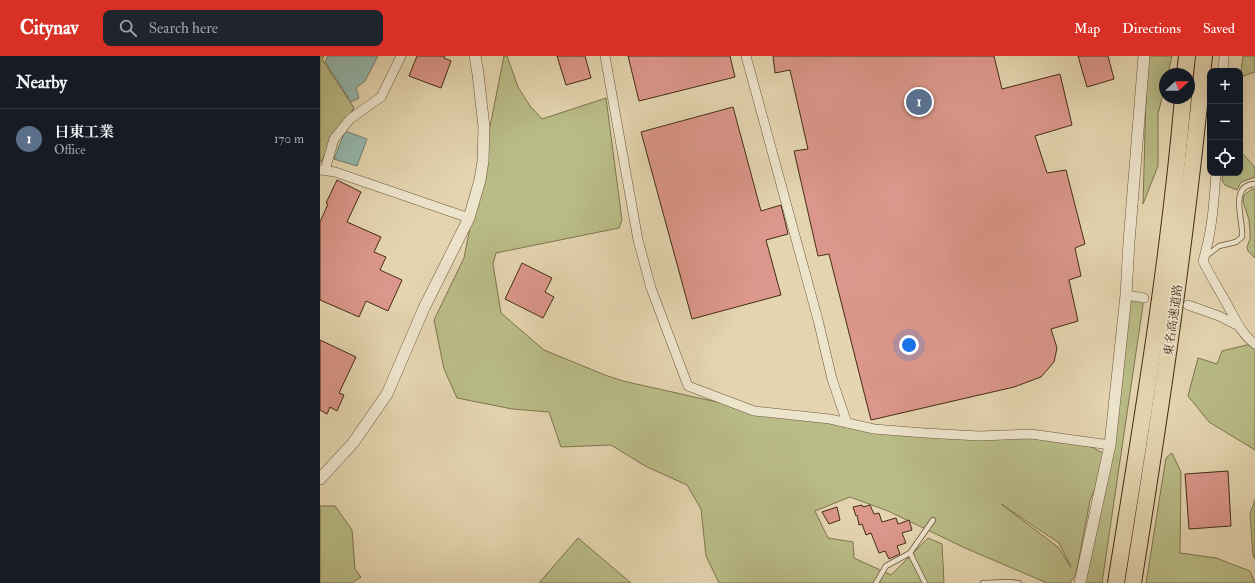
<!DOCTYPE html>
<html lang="en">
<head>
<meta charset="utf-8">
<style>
  body { margin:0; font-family:"IM FELL Double Pica","Noto Serif JP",serif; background:#20242c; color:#f1f3f6 }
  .controls { position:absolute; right:12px; top:12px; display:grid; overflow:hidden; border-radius:8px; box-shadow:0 4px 16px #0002 }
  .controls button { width:36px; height:36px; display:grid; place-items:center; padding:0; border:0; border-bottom:1px solid #363941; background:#171b24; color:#f1f3f6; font:20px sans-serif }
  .compass { position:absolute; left:839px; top:12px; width:36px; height:36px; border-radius:50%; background:#171b24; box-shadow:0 4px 16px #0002; rotate:69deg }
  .you { position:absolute; left:589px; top:289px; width:14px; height:14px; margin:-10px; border:3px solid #fff; border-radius:50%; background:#1a73e8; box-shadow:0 0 0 6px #1a73e833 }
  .badge { display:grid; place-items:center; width:26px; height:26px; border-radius:50%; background:#d93025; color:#fff; font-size:13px; font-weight:700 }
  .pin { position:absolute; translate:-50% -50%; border:2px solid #fff; box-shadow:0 1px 4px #0006 }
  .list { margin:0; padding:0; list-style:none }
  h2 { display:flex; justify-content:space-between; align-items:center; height:52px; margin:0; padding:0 16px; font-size:17px }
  h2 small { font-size:13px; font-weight:400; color:#9ea1a6 }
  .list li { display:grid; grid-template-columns:26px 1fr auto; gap:12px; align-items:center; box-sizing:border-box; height:60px; padding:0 16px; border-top:1px solid #363941 }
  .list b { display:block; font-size:15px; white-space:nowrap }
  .list p { margin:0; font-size:13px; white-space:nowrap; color:#9ea1a6 }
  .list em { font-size:13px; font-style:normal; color:#9ea1a6 }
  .icon { flex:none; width:22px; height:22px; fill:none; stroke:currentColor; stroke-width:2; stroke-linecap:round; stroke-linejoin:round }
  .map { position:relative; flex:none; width:935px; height:527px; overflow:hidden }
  header { display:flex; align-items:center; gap:24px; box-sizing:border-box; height:56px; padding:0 20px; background:#d93025; color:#fff }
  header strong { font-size:19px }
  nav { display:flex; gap:22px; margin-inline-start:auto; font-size:14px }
  .search { width:280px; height:36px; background:#20242c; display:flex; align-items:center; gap:10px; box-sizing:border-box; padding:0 14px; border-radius:8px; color:#9ea1a6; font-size:15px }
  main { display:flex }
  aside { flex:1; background:#171b24 }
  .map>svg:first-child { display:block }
  .green { fill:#b9bc87; stroke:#7f744e; fill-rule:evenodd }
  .water { fill:#95b8af; stroke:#758071 }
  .building { fill:#db978b; stroke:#452c15 }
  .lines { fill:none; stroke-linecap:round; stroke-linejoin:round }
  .service-casing { stroke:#6d563c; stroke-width:6 }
  .minor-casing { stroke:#6d563c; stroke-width:10 }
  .tertiary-casing { stroke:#6d563c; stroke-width:12 }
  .motorway-casing { stroke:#452c15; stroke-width:18 }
  .service { stroke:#ede4cc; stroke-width:4.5 }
  .minor { stroke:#ede4cc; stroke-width:9 }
  .tertiary { stroke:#ede4cc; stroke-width:11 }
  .motorway { stroke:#e4d5b0; stroke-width:16 }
  .labels { text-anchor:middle; stroke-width:3; stroke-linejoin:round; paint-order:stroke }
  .street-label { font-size:12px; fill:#452c15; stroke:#ede4cc }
</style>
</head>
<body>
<header>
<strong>Citynav</strong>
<div class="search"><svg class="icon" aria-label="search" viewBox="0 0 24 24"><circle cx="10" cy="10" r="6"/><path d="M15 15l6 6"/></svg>Search here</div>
<nav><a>Map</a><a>Directions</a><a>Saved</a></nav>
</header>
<main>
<aside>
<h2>Nearby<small></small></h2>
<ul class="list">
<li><span class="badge" style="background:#5c6f8a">1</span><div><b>日東工業</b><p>Office</p></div><em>170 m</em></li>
</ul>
</aside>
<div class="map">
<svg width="935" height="527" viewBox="0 0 935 527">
  <rect width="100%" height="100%" fill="#e4d5b0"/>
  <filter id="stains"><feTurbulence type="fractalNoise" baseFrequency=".005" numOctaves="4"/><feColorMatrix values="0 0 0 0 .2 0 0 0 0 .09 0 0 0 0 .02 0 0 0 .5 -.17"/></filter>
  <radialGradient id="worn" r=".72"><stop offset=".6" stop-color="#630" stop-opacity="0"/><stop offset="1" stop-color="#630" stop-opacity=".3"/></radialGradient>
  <g class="green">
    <path d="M0 0H4L2 3 34 52 0 107Z"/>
    <path d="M184 0H187L198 31 210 50 222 63 286 42 302 164 299 172 176 197 173 208 181 257 224 294 285 319 303 325 446 357 527 367 761 385 786 399 806 239 824 242 782 527H761L784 412 770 444 756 518 750 527H727L645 492 568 455 530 441 495 455 508 482 533 486 534 502 571 519 608 482 622 488 624 527H399L386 500 381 453 367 429 325 410 291 389 241 391 229 356 192 353 137 342 124 313 114 264 144 202ZM681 448 739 487 751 511 738 491Z"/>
    <path d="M820 0H852L848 18H845V30L838 58V110L823 148 826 40Z"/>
    <path d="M923 0H935V16L920 21Z"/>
    <path d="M920 95 935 111V121L921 126 917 134 905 129 902 124 903 117H920Z"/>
    <path d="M932 133H935V202L928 195 927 191 930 183V174L929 164 923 145 924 139Z"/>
    <path d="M935 287V394L889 366 868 340 878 302 897 308 902 295Z"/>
    <path d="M852 397 861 416 860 497 896 502 930 515 935 527H826L846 402Z"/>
    <path d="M935 444V503L933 499 930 458Z"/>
    <path d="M0 450H15L32 474 35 513 41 521 32 527H0Z"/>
    <path d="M258 482 311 527H219Z"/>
  </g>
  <g class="water">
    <path d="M8 0H58L45 25 36 32 39 42 31 46 5 6Z"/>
    <path d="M25 75 47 83 37 110 14 103Z"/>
  </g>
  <g class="building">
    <path d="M97 0H125L124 2 131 5 121 32 89 20Z"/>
    <path d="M237 0H265L271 22 246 29Z"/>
    <path d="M308 0H410L415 21 319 45Z"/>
    <path d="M453 0H674L682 33 740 18 752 69 715 80 727 117 746 114 765 188 755 192 761 220 749 224 758 265 731 273 737 292 734 306 721 321 694 331 551 364 509 198 498 200 474 95 488 93 470 14 455 17Z"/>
    <path d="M758 0H788L794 23 767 31Z"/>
    <path d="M413 51 441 155 461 149 468 178 446 184 461 239 372 263 321 76Z"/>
    <path d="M17 124 41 136 27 166 61 181 54 196 66 201 60 214 82 224 68 255 46 245 39 261 0 244V166L8 148 6 147Z"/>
    <path d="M202 207 232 222 225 236 234 241 223 262 185 243Z"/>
    <path d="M0 284 36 301 19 337 24 339 17 355 10 351 7 358 0 354Z"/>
    <path d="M908 415 911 470 869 473 865 418Z"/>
    <path d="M542 449 543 451 550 449 554 458 559 457 562 466 576 462 578 468 589 464 592 474 582 477 586 487 577 490 580 498 569 503 565 495 559 497 551 477 546 479 542 468 539 469 537 459 536 460 533 451Z"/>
    <path d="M517 451 520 464 509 468 502 456Z"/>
  </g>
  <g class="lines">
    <defs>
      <g id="service">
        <path d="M885 201 899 190 916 186 922 181C924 165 908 129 935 128"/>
        <path d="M556 527 566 510 590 497"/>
        <path d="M605 527 590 497 613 464"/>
        <path d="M663 527 690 526 699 527"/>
      </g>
      <g id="minor">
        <path d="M285 0 318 184 331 232 368 330 434 355 510 363 554 373 605 377 659 380 711 378 790 389"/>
        <path d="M426 0 498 264 512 323 527 367"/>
        <path d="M903 15 904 0"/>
        <path d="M0 114 15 116 149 162"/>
        <path d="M5 114 14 83 30 63 61 41 81 0"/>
        <path d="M896 117C894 147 892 176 883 205 889 218 897 230 904 243 914 259 919 276 935 288"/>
        <path d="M806 239 824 242"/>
        <path d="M868 249 899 260 917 269"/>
      </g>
      <g id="tertiary">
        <path d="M0 423 33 387 67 338 104 252 149 162 160 124 163 105 164 71 158 18 155 0"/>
        <path d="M760 527 790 389 806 239 809 186 824 0"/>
      </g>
      <g id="motorway">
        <path d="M865 18 867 0"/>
        <path d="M796 527C822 366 849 205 863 42"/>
        <path d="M813 527C841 352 867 177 884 0"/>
      </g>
    </defs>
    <use href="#service" class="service-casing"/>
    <use href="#minor" class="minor-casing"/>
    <use href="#tertiary" class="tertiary-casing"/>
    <use href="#motorway" class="motorway-casing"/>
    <use href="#service" class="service"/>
    <use href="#minor" class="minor"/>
    <use href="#tertiary" class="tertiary"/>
    <use href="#motorway" class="motorway"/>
  </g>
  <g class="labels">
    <g class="street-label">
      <text transform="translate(853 264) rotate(-82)" y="4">東名高速道路</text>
    </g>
  </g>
  <rect width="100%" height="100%" filter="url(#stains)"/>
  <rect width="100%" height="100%" fill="url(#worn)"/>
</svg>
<div class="controls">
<button>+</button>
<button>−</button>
<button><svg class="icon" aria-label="locate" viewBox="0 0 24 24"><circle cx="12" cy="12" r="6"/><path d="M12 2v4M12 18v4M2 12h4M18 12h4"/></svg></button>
</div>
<svg class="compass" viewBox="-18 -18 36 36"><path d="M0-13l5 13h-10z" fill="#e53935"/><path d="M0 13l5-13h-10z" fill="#9ea1a6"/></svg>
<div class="you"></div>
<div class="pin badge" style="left:599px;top:46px;background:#5c6f8a">1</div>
</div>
</main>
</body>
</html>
